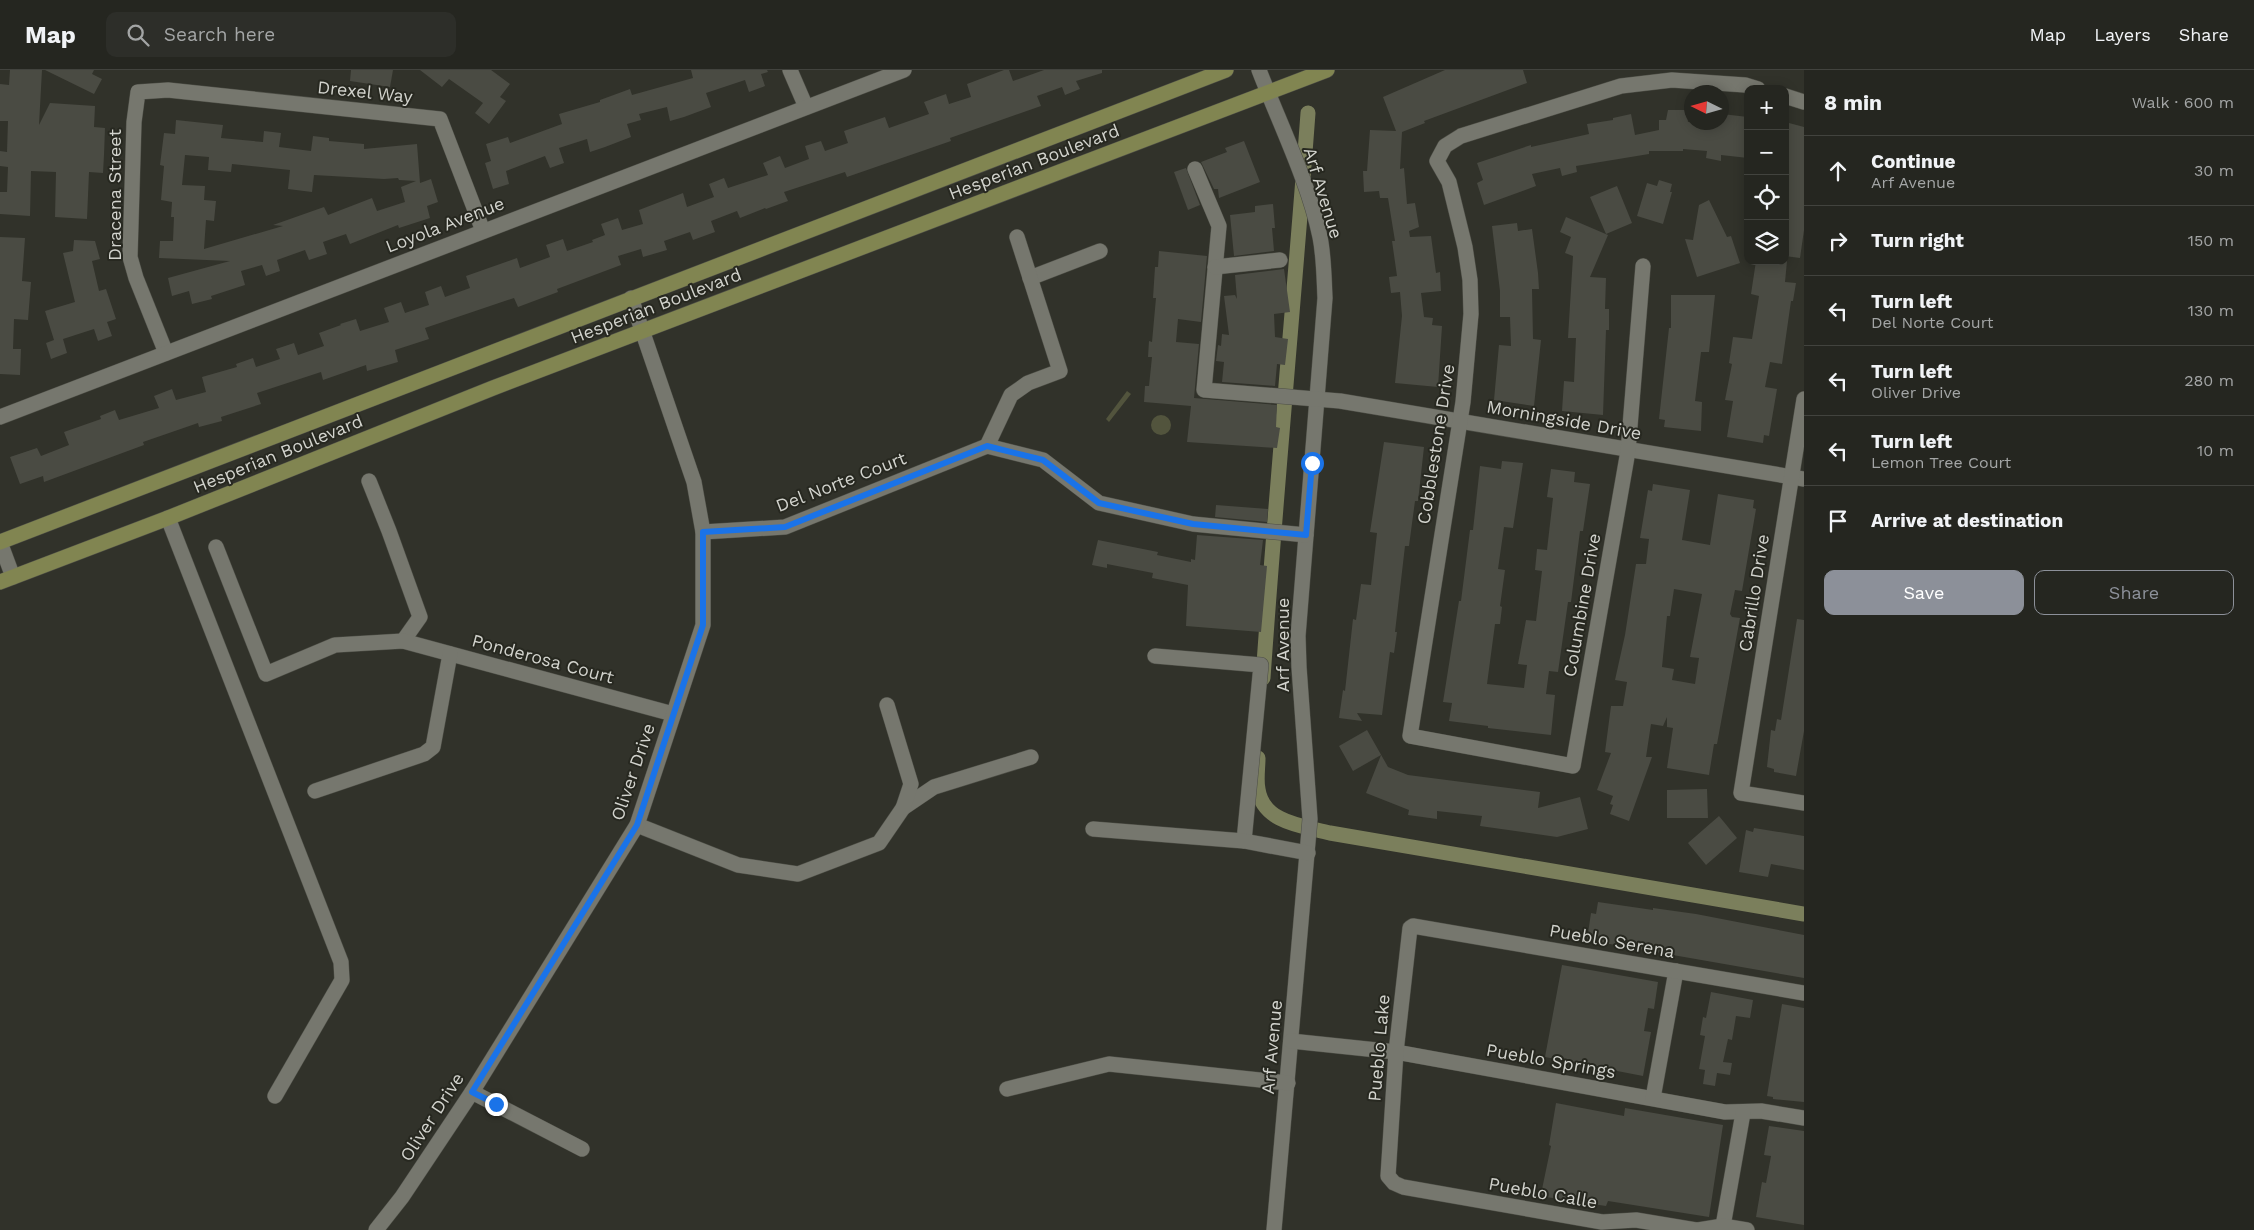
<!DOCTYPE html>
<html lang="en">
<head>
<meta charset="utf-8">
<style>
  body { margin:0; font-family:"Work Sans",sans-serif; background:#2d2e29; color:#f1f3f6 }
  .controls { position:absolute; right:15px; top:15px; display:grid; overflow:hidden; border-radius:10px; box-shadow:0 2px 12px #0003 }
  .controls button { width:45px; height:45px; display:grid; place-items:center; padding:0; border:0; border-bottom:1px solid #42433e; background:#252620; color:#f1f3f6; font:25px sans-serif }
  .compass { position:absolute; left:1684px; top:15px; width:45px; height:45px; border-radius:50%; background:#252620; box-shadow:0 2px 12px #0003; rotate:275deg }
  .stop { position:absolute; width:15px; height:15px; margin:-11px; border:4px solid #1a73e8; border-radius:50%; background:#fff }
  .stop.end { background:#1a73e8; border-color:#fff; box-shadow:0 1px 5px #0008 }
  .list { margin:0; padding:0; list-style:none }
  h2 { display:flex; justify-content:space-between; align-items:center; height:65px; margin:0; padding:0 20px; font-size:21px }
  h2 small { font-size:16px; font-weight:400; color:#a3a5a5 }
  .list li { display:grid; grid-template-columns:32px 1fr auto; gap:15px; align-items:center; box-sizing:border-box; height:70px; padding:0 20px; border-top:1px solid #42433e }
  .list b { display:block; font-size:19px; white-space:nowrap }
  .list p { margin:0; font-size:16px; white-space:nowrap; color:#a3a5a5 }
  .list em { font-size:16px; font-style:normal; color:#a3a5a5 }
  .actions { display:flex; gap:10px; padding:15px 20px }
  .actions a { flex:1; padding:11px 0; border:1px solid #8c9099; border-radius:10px; text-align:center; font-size:18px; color:#8c9099 }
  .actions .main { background:#8c9099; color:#fff }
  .icon { flex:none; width:28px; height:28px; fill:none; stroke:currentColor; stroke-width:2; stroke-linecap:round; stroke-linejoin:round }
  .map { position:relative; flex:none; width:1804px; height:1160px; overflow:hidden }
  header { display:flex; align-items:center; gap:30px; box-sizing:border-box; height:70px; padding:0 25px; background:#252620; border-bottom:1px solid #42433e }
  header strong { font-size:24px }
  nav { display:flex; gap:28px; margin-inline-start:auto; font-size:18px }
  .search { width:350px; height:45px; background:#2d2e29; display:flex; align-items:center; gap:12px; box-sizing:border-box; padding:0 18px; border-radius:10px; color:#a3a5a5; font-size:19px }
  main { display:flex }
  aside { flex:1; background:#252620 }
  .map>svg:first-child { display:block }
  .green { fill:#52543d }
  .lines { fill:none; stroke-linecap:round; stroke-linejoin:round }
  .canal { stroke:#7b7f5c; stroke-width:15 }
  .building { fill:#4a4b43; fill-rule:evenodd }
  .minor-casing { stroke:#4d4e46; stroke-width:16 }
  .major-casing { stroke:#4d4e46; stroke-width:16 }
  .minor { stroke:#76776e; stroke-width:15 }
  .major { stroke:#818551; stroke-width:15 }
  .route { stroke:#1a73e8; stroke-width:6 }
  .labels { text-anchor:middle; stroke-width:4; stroke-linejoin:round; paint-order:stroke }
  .street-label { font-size:18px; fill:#d2d3cd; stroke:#272820 }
</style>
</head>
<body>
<header>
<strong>Map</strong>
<div class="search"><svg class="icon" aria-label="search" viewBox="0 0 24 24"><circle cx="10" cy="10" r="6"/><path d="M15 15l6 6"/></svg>Search here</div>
<nav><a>Map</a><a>Layers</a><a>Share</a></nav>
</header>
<main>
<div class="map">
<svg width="1804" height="1160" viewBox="0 0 1804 1160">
  <rect width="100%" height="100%" fill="#31322a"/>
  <g class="green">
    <path d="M1127 321 1131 324 1109 352 1106 349Z"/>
    <circle cx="1161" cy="355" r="10"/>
  </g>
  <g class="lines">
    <g class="canal">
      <path d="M1263 608C1276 419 1294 232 1308 43"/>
      <path d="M1258 688C1258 698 1256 710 1258 719 1263 753 1303 756 1330 763L1804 844"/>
    </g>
  </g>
  <g class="building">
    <path d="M10 0H42L39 55 50 33 95 36 94 57 105 58 104 85 103 103 89 102 87 149 55 147 56 102 31 101 30 146 0 144V122H7L8 97 0 96V81L7 82 8 51H0V14L9 15Z"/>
    <path d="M45 0H94L92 4 102 9 94 24Z"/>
    <path d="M351 0H393L390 17 350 11Z"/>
    <path d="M420 0H491L510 14 500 27 506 31 489 54 475 43 483 33 449 9 442 17Z"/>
    <path d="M691 0H767L768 2 761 4 765 16 749 22 745 10 706 23 711 37 684 47 670 51 667 37 639 44 641 50 627 54 631 67 605 77 590 82 587 69 559 78 564 93 550 98 545 86 506 101 509 114 493 119 485 93 491 91 486 74 508 67 510 73 562 54 559 44 600 32V30L630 19 632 25 693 8Z"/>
    <path d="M1004 0H1009L1013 11 1044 0H1102V3L1076 11 1080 19 1065 25 1062 17 1037 26 1041 36 950 68 951 71 847 107 845 102 784 122 788 131 766 139 765 138 740 148 737 141 711 151 715 162 693 170 690 162 664 171 667 180 643 187 641 179 618 186 621 195 557 219 558 222 518 237 514 228 425 258 429 269 395 280 398 292 367 301 366 295 323 310 321 302 257 323 261 334 221 347 222 351 199 357 198 353 143 372 144 375 44 412 43 406 20 414 10 387 37 378 41 386 69 375 64 362 101 349 100 346 115 340 119 350 159 338 154 326 172 319 176 330 206 322 202 307 237 297 236 294 253 288 256 297 280 289 276 279 294 273 298 285 324 276 319 263 341 255 340 254 356 249 360 261 389 252 384 238 401 232 405 243 429 235 425 222 441 216 445 227 470 218 466 206 517 188 520 198 550 187 546 175 563 169 567 181 593 172 592 170 605 165 601 154 618 148 622 160 643 154 639 140 683 123 687 137 714 127 709 114 724 108 728 118 768 105 763 93 780 86 785 98 809 89 805 76 821 71 825 81 848 73 844 61 885 47 889 58 929 44 924 32 946 24 949 34 971 27 967 14Z"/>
    <path d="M1445 0H1523L1527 13 1424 51 1425 53 1402 62 1400 99 1404 98 1407 134 1415 133 1419 157 1409 161 1410 167 1431 166 1436 203 1440 202 1441 221 1421 223 1424 247 1433 248 1432 255 1442 256 1438 317 1395 313 1402 246 1400 222 1391 223 1389 207 1397 206 1392 171H1395L1388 128H1380L1379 121 1364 122 1363 101H1367L1370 60 1396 61 1383 27Z"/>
    <path d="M1668 40H1686L1688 52H1722V44L1748 47V88L1721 85V91L1706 88 1707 81 1683 79V81H1649V84L1576 96 1577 102 1562 106 1560 98 1532 104 1536 116 1484 135 1477 113 1483 110 1477 93 1531 75V77L1589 64 1587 54 1613 50V48L1631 44 1635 65 1659 60V50H1666Z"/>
    <path d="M176 50 223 55 221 68 263 72 264 61 281 63 279 77 311 81 313 66 329 68V71L364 74V79L417 74 420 113 431 109 438 132 427 136 430 148 399 158 398 155 350 174 346 164 323 172 327 184 309 190 305 180 277 190 280 201 266 206 262 195 241 201 245 215 211 226 212 229 192 234 189 221 172 226 168 208 230 191 159 188 160 171H173L174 147H171L172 132 161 130 164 96 160 95 164 63 175 64ZM185 85 209 87 208 100 231 102 232 94 290 100 288 119 312 122 314 105 384 109 398 108 399 110 416 111 401 117 405 132 377 141 372 128 328 145 324 137 273 155 283 156 204 179 206 150 214 151 216 131 204 130 205 116 182 115Z"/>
    <path d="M1789 53 1804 57V160L1800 188 1785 186V69Z"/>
    <path d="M1244 71 1260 112 1219 128 1218 119H1214L1201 92 1227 82 1225 78Z"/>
    <path d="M1186 98 1200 135 1188 140 1174 102Z"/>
    <path d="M1659 110 1672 114 1670 122H1672L1663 154 1637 146 1647 113 1657 116Z"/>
    <path d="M1617 116 1632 153 1606 164 1590 127Z"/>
    <path d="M1709 130 1727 167 1731 166 1740 193 1697 207 1685 169 1693 170 1699 135Z"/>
    <path d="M1273 134 1275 158H1272L1274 181 1234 186 1230 145 1255 142V136Z"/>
    <path d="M1566 147 1608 165 1590 207 1606 208 1605 239H1609V260H1606L1603 345 1562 341 1564 311 1574 312 1576 268H1568L1573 186 1565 183 1571 167 1560 162Z"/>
    <path d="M1517 153 1518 161 1532 159 1538 203 1539 219H1532L1533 269 1541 270 1534 336 1494 330 1499 275 1511 276 1510 247H1500V221L1492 156Z"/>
    <path d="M0 167 25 168 22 211 31 212 28 250 14 249 13 279H21L20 305 0 304Z"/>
    <path d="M74 170 95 171 100 189 92 191 99 221 106 219 116 249 107 252 112 266 98 271 94 259 63 269 67 283 51 289 46 273 54 270 45 241 75 232 63 183 73 181Z"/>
    <path d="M1159 181 1207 186 1201 252 1178 249 1176 272 1199 274 1194 328 1277 335 1276 357 1280 358 1277 378 1187 372 1191 336 1144 332 1145 316H1149L1152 287H1148L1149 271 1152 272 1156 228H1153L1155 197H1158Z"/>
    <path d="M1756 191H1787L1785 212 1796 213 1793 231H1791L1782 294 1770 292 1765 317 1777 319 1769 366 1764 365 1763 373 1727 367 1733 331 1725 330 1732 294 1729 293 1733 267 1752 269 1759 226 1751 224Z"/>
    <path d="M1284 199 1290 242 1274 244 1275 267 1288 269 1285 295 1277 294 1275 316 1222 312 1224 292 1216 291 1218 275 1221 276 1222 264 1229 265 1224 226 1235 225 1237 229 1235 205Z"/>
    <path d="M1671 225H1715L1709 282H1701L1695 331 1702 332 1701 361 1664 357 1665 350 1659 349 1669 258H1671Z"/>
    <path d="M1384 372 1424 377 1418 431H1415L1409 476H1405L1395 562H1397L1394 583 1390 582 1382 645 1357 643 1362 651 1339 648 1343 620 1345 621 1353 549 1356 550 1361 514 1371 515 1377 463 1370 462Z"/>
    <path d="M1502 391 1523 393 1513 458 1504 457 1498 499 1505 500 1500 536 1502 537 1500 554H1495L1487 614 1524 618 1527 595 1518 594 1526 550 1536 551 1542 501 1535 500 1537 479 1547 480 1553 428 1547 427 1551 399 1575 402 1574 412 1590 414 1583 461H1580L1571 532H1568L1558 602 1549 601 1546 624 1555 625 1551 665 1488 658V656L1449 651 1452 633 1443 632 1459 531H1461L1470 460H1473L1480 396 1501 399Z"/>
    <path d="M1653 414 1690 420 1682 470 1710 475 1718 424 1754 430 1753 438 1756 439 1742 521 1735 520 1730 544 1732 547 1740 548 1717 674H1714L1709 705 1667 698 1673 658 1667 657V647L1663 656 1651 654 1646 687H1652L1629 751 1610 744 1613 735 1610 734 1613 726 1597 720 1611 683 1605 682 1611 636H1623L1627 612 1615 610 1625 565 1636 494H1646L1649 469 1640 468 1648 420 1652 421ZM1674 519 1702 524 1690 587 1699 588 1695 614 1672 610 1674 599 1662 597 1667 546H1670Z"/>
    <path d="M1216 435 1268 439 1267 452 1215 447Z"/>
    <path d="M1197 465 1263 470 1260 495 1267 496 1261 562 1186 556 1188 515 1152 508 1153 503 1107 494V498L1092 495 1098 470 1158 482 1157 485 1191 492V489L1195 490Z"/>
    <path d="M1797 549 1804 550V661L1796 706 1774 702V699L1767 697 1771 660 1775 661 1777 649 1781 650Z"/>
    <path d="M1367 660 1388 697 1408 705 1540 722 1538 738 1580 727 1588 759 1557 767 1480 756 1482 746 1437 741V749L1408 745 1409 740 1366 723 1381 685 1353 701 1339 676Z"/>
    <path d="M1707 719 1708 748H1667V720Z"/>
    <path d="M1719 746 1737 768 1706 795 1688 773Z"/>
    <path d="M1754 758 1804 766V800L1771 794 1768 807 1739 802 1746 760 1753 762Z"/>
    <path d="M1598 832 1653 840V838L1696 844 1804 865V908L1587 870 1591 843 1596 844Z"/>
    <path d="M1562 895 1658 912 1654 939 1648 938 1644 961 1651 962 1643 1006 1545 987Z"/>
    <path d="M1711 922 1753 930 1750 948 1736 946 1732 970 1728 969 1723 992 1732 993 1730 1005 1717 1003 1715 1016 1703 1014 1705 1000 1699 999 1705 966 1700 965 1703 947 1706 948Z"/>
    <path d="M1782 934 1804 938V1032L1773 1029V1027L1767 1026Z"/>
    <path d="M1556 1033 1624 1046 1625 1038 1723 1055 1709 1147 1608 1131 1606 1136 1546 1127 1541 1124 1551 1076 1549 1075Z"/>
    <path d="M1769 1056 1804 1061V1155L1756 1147 1762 1112 1766 1113 1771 1086 1764 1085Z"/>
  </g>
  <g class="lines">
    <defs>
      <g id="minor">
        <path d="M790 0 806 37"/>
        <path d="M1259 0C1279 52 1309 113 1320 167 1324 187 1324 208 1325 228L1298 566 1299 597 1310 749 1274 1160"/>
        <path d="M1785 26 1804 32"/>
        <path d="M1195 99 1219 156 1204 320 1340 331 1804 409"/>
        <path d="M1643 196 1628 381 1573 696 1410 666 1463 332 1471 244 1470 210 1465 177 1449 112 1437 91 1445 76 1461 66 1621 16 1672 10 1745 15 1758 19"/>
        <path d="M1215 197 1280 190"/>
        <path d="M1030 208 1100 181"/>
        <path d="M166 283 136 208 130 187 134 52 138 22 168 20 440 49 483 161"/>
        <path d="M1804 329 1741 723 1804 733"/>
        <path d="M0 347 904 0"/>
        <path d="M987 376 1043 390 1099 433 1193 454 1306 465"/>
        <path d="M987 376 1011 325 1028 313 1060 301 1017 167"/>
        <path d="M369 411 389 461 420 547 403 571"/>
        <path d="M168 448 341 892 342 910 275 1026"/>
        <path d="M703 462 785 457 987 376"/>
        <path d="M0 472 13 507"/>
        <path d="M216 477 266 604 335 575 403 571 673 644"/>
        <path d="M1155 586 1261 595 1244 771"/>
        <path d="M315 721 424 684 433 677 450 584"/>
        <path d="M903 738 934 717 1031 687"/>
        <path d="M637 755 738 795 798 804 879 773 903 738 911 714 887 635"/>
        <path d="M1093 759 1244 771 1308 783"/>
        <path d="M1291 971 1396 982 1725 1042 1761 1041 1804 1048"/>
        <path d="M1007 1019 1109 994 1288 1013"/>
        <path d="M472 1022 582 1079"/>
        <path d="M1653 1028 1676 901"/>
        <path d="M1723 1156 1743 1043"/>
        <path d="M376 1160 402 1127 472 1022 637 755 703 555V462L694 412 631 228"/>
        <path d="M1696 1160 1636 1150 1602 1152 1403 1117 1394 1113 1388 1106 1396 982 1410 858 1413 856 1804 923"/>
        <path d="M1698 1160 1723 1156 1747 1160"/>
      </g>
      <g id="major">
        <path d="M0 472 1226 0"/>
        <path d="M0 512 168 448 493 318 1327 0"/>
      </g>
    </defs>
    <use href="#minor" class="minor-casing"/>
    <use href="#major" class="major-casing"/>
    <use href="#minor" class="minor"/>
    <use href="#major" class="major"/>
  </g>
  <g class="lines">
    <path class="route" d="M496 1034 472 1022 637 755 703 555V462L785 457 987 376 1043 390 1099 433 1193 454 1306 465 1312 393"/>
  </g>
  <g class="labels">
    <g class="street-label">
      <text transform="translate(365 22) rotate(6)" y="6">Drexel Way</text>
      <text transform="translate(1034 92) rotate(-21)" y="6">Hesperian Boulevard</text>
      <text transform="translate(1323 123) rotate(73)" y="6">Arf Avenue</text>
      <text transform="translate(115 125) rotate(-90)" y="6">Dracena Street</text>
      <text transform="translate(445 155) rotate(-21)" y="6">Loyola Avenue</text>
      <text transform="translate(656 236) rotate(-21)" y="6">Hesperian Boulevard</text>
      <text transform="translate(1564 350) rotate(10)" y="6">Morningside Drive</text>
      <text transform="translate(1436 374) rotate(-81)" y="6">Cobblestone Drive</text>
      <text transform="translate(278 384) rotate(-22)" y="6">Hesperian Boulevard</text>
      <text transform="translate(841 412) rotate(-21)" y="6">Del Norte Court</text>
      <text transform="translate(1754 523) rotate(-81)" y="6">Cabrillo Drive</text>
      <text transform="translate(1582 535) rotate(-80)" y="6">Columbine Drive</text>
      <text transform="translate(1283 575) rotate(-90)" y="6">Arf Avenue</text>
      <text transform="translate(543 589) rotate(15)" y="6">Ponderosa Court</text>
      <text transform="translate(633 702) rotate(-71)" y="6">Oliver Drive</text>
      <text transform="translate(1612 871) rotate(10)" y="6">Pueblo Serena</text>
      <text transform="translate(1272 977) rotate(-85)" y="6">Arf Avenue</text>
      <text transform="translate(1379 978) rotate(-85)" y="6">Pueblo Lake</text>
      <text transform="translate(1551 991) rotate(10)" y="6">Pueblo Springs</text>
      <text transform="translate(432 1047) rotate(-57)" y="6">Oliver Drive</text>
      <text transform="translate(1543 1123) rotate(10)" y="6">Pueblo Calle</text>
    </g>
  </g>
</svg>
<div class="controls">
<button>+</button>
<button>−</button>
<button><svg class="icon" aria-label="locate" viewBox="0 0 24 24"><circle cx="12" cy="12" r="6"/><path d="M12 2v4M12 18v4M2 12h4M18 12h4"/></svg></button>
<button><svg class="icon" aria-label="layers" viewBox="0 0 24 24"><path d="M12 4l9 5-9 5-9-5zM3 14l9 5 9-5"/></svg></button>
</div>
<svg class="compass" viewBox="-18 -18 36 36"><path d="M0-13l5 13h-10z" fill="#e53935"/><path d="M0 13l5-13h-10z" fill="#a3a5a5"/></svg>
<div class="stop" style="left:1312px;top:393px"></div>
<div class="stop end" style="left:496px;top:1034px"></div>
</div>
<aside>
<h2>8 min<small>Walk · 600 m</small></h2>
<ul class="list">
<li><svg class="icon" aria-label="ahead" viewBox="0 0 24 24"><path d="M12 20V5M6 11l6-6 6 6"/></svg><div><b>Continue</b><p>Arf Avenue</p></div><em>30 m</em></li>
<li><svg class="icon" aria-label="right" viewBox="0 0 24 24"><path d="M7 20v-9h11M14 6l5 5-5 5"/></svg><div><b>Turn right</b></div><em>150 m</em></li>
<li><svg class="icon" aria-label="left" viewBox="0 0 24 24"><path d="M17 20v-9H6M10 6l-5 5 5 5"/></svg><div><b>Turn left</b><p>Del Norte Court</p></div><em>130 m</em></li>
<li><svg class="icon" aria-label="left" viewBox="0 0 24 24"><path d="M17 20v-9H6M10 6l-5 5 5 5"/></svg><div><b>Turn left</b><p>Oliver Drive</p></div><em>280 m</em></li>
<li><svg class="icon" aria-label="left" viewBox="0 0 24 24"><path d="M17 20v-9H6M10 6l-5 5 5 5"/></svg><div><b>Turn left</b><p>Lemon Tree Court</p></div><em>10 m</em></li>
<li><svg class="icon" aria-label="arrive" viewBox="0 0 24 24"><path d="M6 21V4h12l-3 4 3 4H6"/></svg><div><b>Arrive at destination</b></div></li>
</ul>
<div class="actions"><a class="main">Save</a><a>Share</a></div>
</aside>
</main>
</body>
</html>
